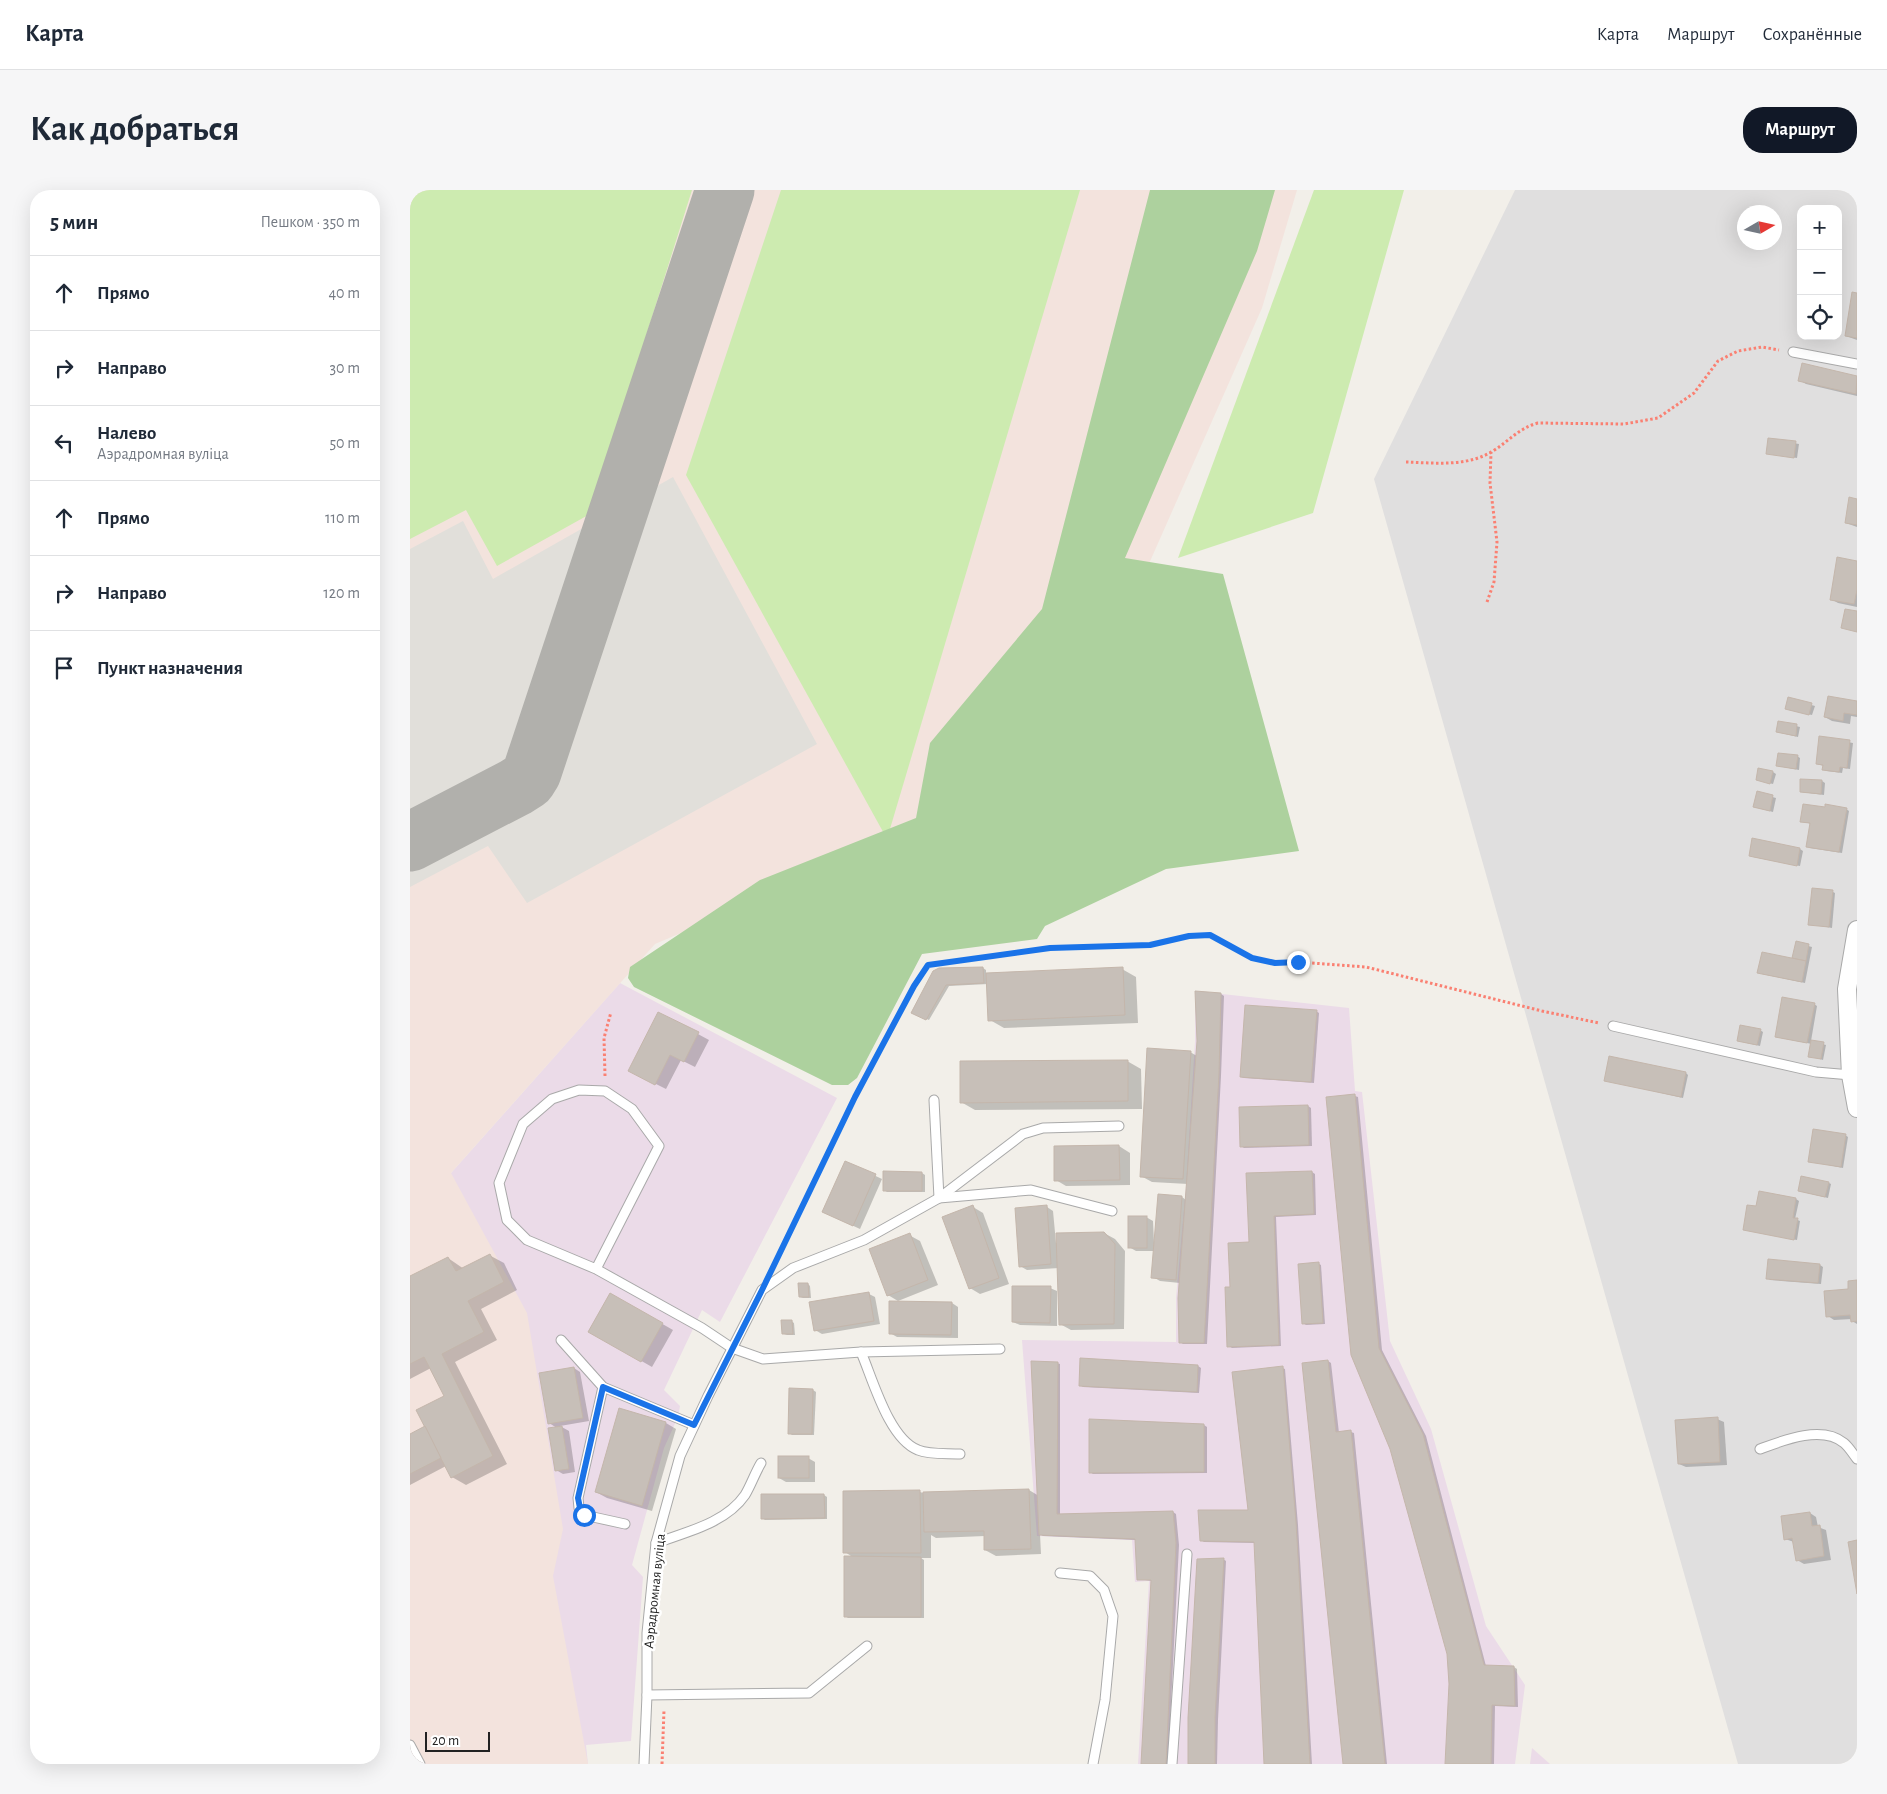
<!DOCTYPE html>
<html lang="ru">
<head>
<meta charset="utf-8">
<style>
  body { margin:0; font-family:"Alegreya Sans",sans-serif; background:#f6f6f7; color:#1f2937 }
  .controls { position:absolute; right:15px; top:15px; display:grid; overflow:hidden; border-radius:10px; box-shadow:0 5px 20px #0002 }
  .controls button { width:45px; height:45px; display:grid; place-items:center; padding:0; border:0; border-bottom:1px solid #e0e1e3; background:#fff; color:#1f2937; font:25px sans-serif }
  .compass { position:absolute; left:1327px; top:15px; width:45px; height:45px; border-radius:50%; background:#fff; box-shadow:0 5px 20px #0002; rotate:81deg }
  .scale { position:absolute; left:15px; bottom:12px; width:65px; box-sizing:border-box; padding-left:5px; border:2px solid #222; border-top:0; font-size:14px; line-height:18px; white-space:nowrap; color:#222; -webkit-text-stroke:4px #fff; paint-order:stroke }
  .stop { position:absolute; width:15px; height:15px; margin:-11px; border:4px solid #1a73e8; border-radius:50%; background:#fff }
  .stop.end { background:#1a73e8; border-color:#fff; box-shadow:0 1px 5px #0008 }
  .list { margin:0; padding:0; list-style:none }
  h2 { display:flex; justify-content:space-between; align-items:center; height:65px; margin:0; padding:0 20px; font-size:21px }
  h2 small { font-size:16px; font-weight:400; color:#747a83 }
  .list li { display:grid; grid-template-columns:32px 1fr auto; gap:15px; align-items:center; box-sizing:border-box; height:75px; padding:0 20px; border-top:1px solid #e0e1e3 }
  .list b { display:block; font-size:19px; white-space:nowrap }
  .list p { margin:0; font-size:16px; white-space:nowrap; color:#747a83 }
  .list em { font-size:16px; font-style:normal; color:#747a83 }
  .icon { flex:none; width:28px; height:28px; fill:none; stroke:currentColor; stroke-width:2; stroke-linecap:round; stroke-linejoin:round }
  .map { position:relative; flex:none; width:1447px; height:1574px; overflow:hidden; border-radius:20px }
  header { display:flex; align-items:center; gap:30px; box-sizing:border-box; height:70px; padding:0 25px; background:#fff; border-bottom:1px solid #e0e1e3 }
  header strong { font-size:24px }
  nav { display:flex; gap:28px; margin-inline-start:auto; font-size:18px }
  .intro { display:flex; align-items:center; justify-content:space-between; box-sizing:border-box; height:120px; padding:0 30px }
  h1 { margin:0; font-size:35px }
  .button { padding:12px 22px; border-radius:20px; background:#111827; color:#fff; font-size:18px; font-weight:700 }
  main { display:flex; gap:30px; padding:0 30px }
  aside { flex:1; background:#fff; border-radius:20px; box-shadow:0 5px 20px #0002 }
  .map>svg:first-child { display:block }
  .residential { fill:#e0dfdf; fill-rule:evenodd }
  .industrial { fill:#ebdbe8 }
  .military { fill:#f3e3dd }
  .airport { fill:#e1dfda }
  .grass { fill:#cdebb0 }
  .forest { fill:#add19e }
  .shadow { fill:#0003 }
  .lines { fill:none; stroke-linecap:round; stroke-linejoin:round }
  .taxiway { stroke:#b1b0ac; stroke-width:59 }
  .building { fill:#c7bfb8; stroke:#c4b6ab }
  .service-casing { stroke:#a9a9a9; stroke-width:11 }
  .minor-casing { stroke:#a9a9a9; stroke-width:20 }
  .path { stroke:#fa8072; stroke-width:3; stroke-dasharray:2.5 2.5; stroke-linecap:butt }
  .service { stroke:#fff; stroke-width:9 }
  .minor { stroke:#fff; stroke-width:18 }
  .route { stroke:#1a73e8; stroke-width:6 }
  .labels { text-anchor:middle; stroke-width:5; stroke-linejoin:round; paint-order:stroke }
  .street-label { font-size:14px; fill:#222; stroke:#fff }
</style>
</head>
<body>
<header>
<strong>Карта</strong>
<nav><a>Карта</a><a>Маршрут</a><a>Сохранённые</a></nav>
</header>
<div class="intro"><h1>Как добраться</h1><a class="button">Маршрут</a></div>
<main>
<aside>
<h2>5 мин<small>Пешком · 350 m</small></h2>
<ul class="list">
<li><svg class="icon" aria-label="ahead" viewBox="0 0 24 24"><path d="M12 20V5M6 11l6-6 6 6"/></svg><div><b>Прямо</b></div><em>40 m</em></li>
<li><svg class="icon" aria-label="right" viewBox="0 0 24 24"><path d="M7 20v-9h11M14 6l5 5-5 5"/></svg><div><b>Направо</b></div><em>30 m</em></li>
<li><svg class="icon" aria-label="left" viewBox="0 0 24 24"><path d="M17 20v-9H6M10 6l-5 5 5 5"/></svg><div><b>Налево</b><p>Аэрадромная вуліца</p></div><em>50 m</em></li>
<li><svg class="icon" aria-label="ahead" viewBox="0 0 24 24"><path d="M12 20V5M6 11l6-6 6 6"/></svg><div><b>Прямо</b></div><em>110 m</em></li>
<li><svg class="icon" aria-label="right" viewBox="0 0 24 24"><path d="M7 20v-9h11M14 6l5 5-5 5"/></svg><div><b>Направо</b></div><em>120 m</em></li>
<li><svg class="icon" aria-label="arrive" viewBox="0 0 24 24"><path d="M6 21V4h12l-3 4 3 4H6"/></svg><div><b>Пункт назначения</b></div></li>
</ul>
</aside>
<div class="map">
<svg width="1447" height="1574" viewBox="0 0 1447 1574">
  <rect width="100%" height="100%" fill="#f2efe9"/>
  <path class="residential" d="M1105 0H1447V1574H1328L964 289ZM1391 19H1428V146H1391ZM1334 22H1364V52H1334Z"/>
  <g class="industrial">
    <path d="M210 793 427 908 310 1132 292 1120 254 1200 270 1216 268 1227 254 1258 222 1375 233 1387 221 1551 176 1555 178 1574H0V991L41 983Z"/>
    <path d="M785 801 939 818 945 901 952 902 980 1151 1021 1239 1076 1436 1115 1495 1105 1574H728L739 1391 725 1392 722 1350 627 1346 612 1150 766 1152V1108L776 997 785 852Z"/>
    <path d="M1122 1558 1140 1574H1120Z"/>
  </g>
  <path class="military" d="M0 0H887L852 118 646 584 245 754 41 983 117 1123 153 1339 143 1386 178 1574H0Z"/>
  <path class="airport" d="M263 287 407 554 117 713 78 656 0 697V359L53 331 83 389Z"/>
  <g class="grass">
    <path d="M0 0H282L180 324 87 376 56 320 0 349Z"/>
    <path d="M371 0H670L477 649 276 285Z"/>
    <path d="M904 0H994L903 323 768 368Z"/>
  </g>
  <path class="forest" d="M740 0H865L847 61 715 368 813 384 889 661 756 679 635 736 627 749 512 764 447 888 438 895H422L224 797 218 788 220 777 350 690 506 628 520 553 632 419Z"/>
  <g class="shadow">
    <path d="M1447 104V150L1436 146Z"/>
    <path d="M1393 175 1447 187V206L1396 194 1389 190Z"/>
    <path d="M1359 249 1389 254 1387 268 1357 263Z"/>
    <path d="M1447 310V337L1436 333Z"/>
    <path d="M1447 372V417L1428 413 1421 409Z"/>
    <path d="M1379 509 1405 516 1402 525 1379 520Z"/>
    <path d="M1447 512V527L1441 526 1440 534 1422 531 1415 527Z"/>
    <path d="M1369 532 1390 537 1388 547 1367 542Z"/>
    <path d="M1410 547 1443 553 1440 579 1433 578 1432 583 1417 581 1414 580V576L1407 574Z"/>
    <path d="M1387 566 1390 568 1389 580 1368 576Z"/>
    <path d="M1363 582 1366 584 1363 594 1347 590Z"/>
    <path d="M1412 591 1415 593 1414 605 1391 602Z"/>
    <path d="M1348 603 1366 608 1363 622 1344 617Z"/>
    <path d="M1436 619 1439 621 1432 663 1400 658 1401 634 1392 631Z"/>
    <path d="M1343 650 1390 659 1393 661 1390 676 1343 667Z"/>
    <path d="M1423 702 1425 703 1422 738 1400 734Z"/>
    <path d="M1387 753 1402 757 1395 793 1352 784 1383 769Z"/>
    <path d="M573 778 576 780V784L712 779 726 787 728 833 594 838 580 830 578 794 539 796 519 830 505 824 524 782Z"/>
    <path d="M811 804 814 806 811 886 797 1154H773L770 1152V1093L750 1091 743 1087 745 1061H726L719 1057 736 1027 743 1031 744 1052H746L772 1007 776 1010 778 994 742 992 731 986 780 862 787 866Z"/>
    <path d="M1404 814 1407 816 1401 851 1416 855 1413 870 1400 866 1402 854 1366 847Z"/>
    <path d="M906 821 909 823 904 893 834 888 831 887Z"/>
    <path d="M249 823 299 850 285 877 271 870 256 899 230 886Z"/>
    <path d="M1350 840 1353 842 1350 856 1328 851Z"/>
    <path d="M717 871 731 879 732 919 565 920 551 912Z"/>
    <path d="M1276 883 1278 885 1273 908 1195 890Z"/>
    <path d="M945 906 948 907 972 1160 1016 1246 1076 1476 1104 1477 1107 1479 1108 1517 1085 1516 1084 1574H1036L1040 1494 1038 1464 982 1258 942 1165Z"/>
    <path d="M898 916 901 918 902 956 834 958 831 956Z"/>
    <path d="M1435 945 1438 947 1433 978 1399 971Z"/>
    <path d="M709 956 720 963V995L656 996 646 990 645 958Z"/>
    <path d="M436 972 472 989 450 1039 420 1025Z"/>
    <path d="M902 982 905 984 906 1025 866 1027 871 1156 822 1158 819 1156 822 1098 840 1054Z"/>
    <path d="M512 983 515 985V1002H477L474 1000Z"/>
    <path d="M1419 993 1421 994 1418 1008 1389 1001Z"/>
    <path d="M1386 1009 1389 1011 1385 1029 1390 1031 1387 1050 1334 1040 1347 1018Z"/>
    <path d="M563 1017 573 1023 599 1094 570 1104 560 1098Z"/>
    <path d="M637 1017 643 1021 646 1053 694 1043 705 1049 715 1061 714 1139 661 1140 650 1134 649 1078 617 1080 610 1076Z"/>
    <path d="M499 1045 510 1051 528 1095 488 1111 478 1105Z"/>
    <path d="M79 1065 94 1073 107 1100 71 1119 87 1150 45 1172 97 1274 56 1295 42 1287 36 1276 0 1295V1245L16 1237 35 1206 21 1178 0 1189V1088L38 1068 54 1079Z"/>
    <path d="M909 1074 911 1075 915 1134 896 1135 893 1133Z"/>
    <path d="M1410 1075 1413 1077 1411 1094 1360 1090 1358 1088Z"/>
    <path d="M1447 1091V1134L1442 1131V1129L1424 1130 1418 1126Z"/>
    <path d="M398 1094 400 1096 401 1108H393L390 1107Z"/>
    <path d="M640 1098 647 1101V1136L610 1135 603 1132Z"/>
    <path d="M200 1104 263 1140 242 1177 179 1141Z"/>
    <path d="M459 1104 465 1107 470 1134 412 1144 405 1140Z"/>
    <path d="M542 1113 548 1117V1148L487 1147 480 1143Z"/>
    <path d="M381 1131 384 1133 385 1145H377L374 1144Z"/>
    <path d="M918 1171 921 1173 929 1243 941 1242 944 1243 977 1574H935Z"/>
    <path d="M647 1173 650 1174V1325L763 1322 766 1324 769 1355 758 1574H732L742 1391 728 1389 726 1350 633 1346 630 1344 631 1364 586 1366 575 1360V1346L526 1348 521 1345V1368H511L514 1370V1428H438L435 1426 444 1368 435 1362 510 1302 513 1303 619 1300 629 1306Z"/>
    <path d="M788 1176 791 1178 789 1203 673 1197 670 1195Z"/>
    <path d="M164 1178 170 1182 179 1231 150 1236 159 1241 165 1282 153 1284 146 1280 147 1238 139 1233Z"/>
    <path d="M872 1178 875 1179 888 1335 902 1574H856L845 1353 794 1352 791 1350 840 1321Z"/>
    <path d="M403 1200 406 1202 404 1245H382L379 1243Z"/>
    <path d="M210 1220 256 1233 266 1239 242 1321 197 1308 186 1302Z"/>
    <path d="M1307 1229 1314 1232 1317 1275 1276 1277 1269 1274Z"/>
    <path d="M794 1235 797 1237V1283L683 1284 680 1282Z"/>
    <path d="M398 1268 405 1272V1292H376L369 1288Z"/>
    <path d="M352 1305H414L417 1307V1329L355 1330 352 1328Z"/>
    <path d="M1400 1323 1406 1327 1408 1337 1416 1340 1421 1370 1394 1374 1387 1370 1384 1352 1375 1349Z"/>
    <path d="M813 1369 816 1371 808 1530 807 1574H779Z"/>
  </g>
  <g class="lines">
    <path class="taxiway" d="M0 652 106 597 117 590 122 582 315 0"/>
  </g>
  <g class="building">
    <path d="M1442 102 1447 103V148L1435 146Z"/>
    <path d="M1392 173 1447 186 1446 204 1388 191Z"/>
    <path d="M1358 248 1386 251 1384 268 1356 264Z"/>
    <path d="M1439 307 1447 309V335L1435 333Z"/>
    <path d="M1427 367 1447 371V400L1444 414 1420 410Z"/>
    <path d="M1435 419 1447 421V442L1431 438Z"/>
    <path d="M1418 506 1447 511V525L1434 523 1433 531 1414 527Z"/>
    <path d="M1378 507 1402 513 1399 525 1375 519Z"/>
    <path d="M1368 531 1387 534 1386 546 1366 542Z"/>
    <path d="M1409 546 1440 550 1437 578 1430 577 1429 582 1412 580 1413 575 1406 574Z"/>
    <path d="M1368 563 1388 565 1386 579 1366 576Z"/>
    <path d="M1348 578 1363 581 1360 594 1346 590Z"/>
    <path d="M1390 589 1412 590 1411 604 1390 602Z"/>
    <path d="M1347 601 1363 605 1360 621 1343 617Z"/>
    <path d="M1393 614 1415 617V614L1437 618 1429 662 1396 657 1400 633 1390 632Z"/>
    <path d="M1342 648 1390 658 1387 676 1339 666Z"/>
    <path d="M1402 698 1423 700 1419 737 1398 735Z"/>
    <path d="M1386 751 1399 754 1396 771 1382 768Z"/>
    <path d="M1352 762 1396 771 1392 792 1347 783Z"/>
    <path d="M573 777 574 793 536 795 516 830 501 823 523 781 529 778Z"/>
    <path d="M713 777 715 825 578 831 576 783Z"/>
    <path d="M785 801 811 803 809 884 794 1153H769L768 1108 787 851Z"/>
    <path d="M1372 807 1405 813 1397 853 1365 847Z"/>
    <path d="M835 815 907 820 901 892 830 887Z"/>
    <path d="M248 822 289 842 274 872 260 865 245 895 218 881Z"/>
    <path d="M1330 835 1351 839 1347 855 1327 851Z"/>
    <path d="M1401 850 1414 852 1411 869 1398 867Z"/>
    <path d="M737 858 781 861 773 989 730 987Z"/>
    <path d="M1199 866 1276 882 1271 907 1194 891Z"/>
    <path d="M718 870V911L550 913V871Z"/>
    <path d="M945 904 969 1158 1013 1244 1074 1475 1104 1476 1105 1516 1082 1515 1081 1574H1035L1039 1494 1037 1464 980 1259 941 1165 916 907Z"/>
    <path d="M898 915 899 955 830 957 829 917Z"/>
    <path d="M1403 939 1436 944 1431 977 1398 972Z"/>
    <path d="M709 955 710 990 644 991V956Z"/>
    <path d="M435 971 466 984 443 1036 412 1022Z"/>
    <path d="M473 981 512 982V1001H473Z"/>
    <path d="M902 981 904 1024 864 1026 869 1155 817 1157 815 1097H820L818 1053 839 1052 836 983Z"/>
    <path d="M1391 986 1419 992 1415 1007 1388 1001Z"/>
    <path d="M1349 1001 1386 1008 1383 1028H1388L1384 1050 1333 1040 1337 1015 1346 1016Z"/>
    <path d="M748 1004 772 1006 766 1090 741 1088Z"/>
    <path d="M563 1015 589 1088 559 1099 532 1027Z"/>
    <path d="M637 1015 641 1074 609 1077 605 1018Z"/>
    <rect x="718" y="1026" width="19" height="32"/>
    <path d="M694 1042 705 1054 704 1134 649 1135 646 1043Z"/>
    <path d="M500 1043 518 1090 477 1106 459 1059Z"/>
    <path d="M80 1064 94 1092 58 1111 74 1142 32 1164 83 1266 41 1288 6 1220 34 1206 14 1167 0 1174V1086L38 1067 46 1081Z"/>
    <path d="M1358 1069 1410 1074 1408 1093 1356 1089Z"/>
    <path d="M909 1072 913 1133 892 1134 888 1074Z"/>
    <path d="M1447 1090V1131L1441 1132 1440 1125 1416 1127 1414 1101 1438 1099V1091Z"/>
    <path d="M388 1093H398L399 1107H389Z"/>
    <path d="M602 1096H641L640 1133 602 1132Z"/>
    <path d="M459 1102 464 1131 404 1141 399 1112Z"/>
    <path d="M200 1103 253 1133 231 1172 178 1142Z"/>
    <path d="M479 1111 542 1112 541 1145 479 1144Z"/>
    <path d="M371 1130H382L383 1144H372Z"/>
    <path d="M670 1168 788 1175 787 1202 669 1196Z"/>
    <path d="M918 1170 926 1242 941 1240 975 1574H933L892 1173Z"/>
    <path d="M621 1171 648 1172 647 1324 763 1321 766 1353 756 1574H731L741 1390H727L725 1349 629 1345Z"/>
    <path d="M873 1176 886 1332 900 1574H854L844 1352 790 1351 788 1320H838L822 1182Z"/>
    <path d="M164 1177 173 1228 138 1234 129 1183Z"/>
    <path d="M379 1198 403 1199 402 1244H378Z"/>
    <path d="M209 1218 256 1232 232 1316 185 1302Z"/>
    <path d="M1308 1227 1310 1272 1268 1274 1265 1230Z"/>
    <path d="M679 1229 794 1234V1282L679 1283Z"/>
    <path d="M15 1236 31 1268 0 1284V1244Z"/>
    <path d="M152 1236 159 1279 145 1281 138 1238Z"/>
    <rect x="368" y="1266" width="31" height="22"/>
    <path d="M619 1299 621 1359 574 1360V1341L514 1342 513 1302Z"/>
    <path d="M510 1300 511 1363H433V1301Z"/>
    <path d="M351 1304H414L415 1328 351 1329Z"/>
    <path d="M1400 1322 1402 1336 1410 1335 1414 1366 1386 1371 1382 1348 1374 1350 1371 1326Z"/>
    <path d="M1447 1350V1404L1438 1352Z"/>
    <path d="M434 1366 511 1367V1427H434Z"/>
    <path d="M814 1368 805 1528V1574H778V1528L787 1369Z"/>
  </g>
  <g class="lines">
    <defs>
      <g id="service">
        <path d="M1383 162 1447 174"/>
        <path d="M1203 836 1406 882 1441 885"/>
        <path d="M524 910 529 1008 621 1000 702 1021"/>
        <path d="M186 1079 117 1050 97 1030 89 993 113 934 142 909 169 900 195 901 222 919 249 956 186 1079 292 1138 322 1158 353 1169 451 1162 590 1159"/>
        <path d="M151 1150 193 1197 284 1235"/>
        <path d="M451 1162C463 1190 479 1249 508 1260 520 1265 538 1263 550 1264"/>
        <path d="M193 1197 168 1308 169 1318 174 1325 215 1334"/>
        <path d="M1350 1259C1374 1250 1412 1235 1434 1253 1439 1257 1443 1264 1447 1269"/>
        <path d="M246 1353C276 1342 316 1333 335 1305 341 1295 345 1283 351 1273"/>
        <path d="M650 1383 680 1386 694 1400 703 1426 695 1510 683 1574"/>
        <path d="M237 1505 399 1503 457 1456"/>
        <path d="M0 1555 10 1574"/>
        <path d="M234 1574 237 1505V1443L246 1353 270 1266 298 1206 352 1100 383 1078 454 1050 529 1008 613 944 633 938 709 936"/>
        <path d="M762 1574 777 1364"/>
      </g>
      <path id="minor" d="M1447 740 1437 799 1441 885 1447 918"/>
    </defs>
    <use href="#service" class="service-casing"/>
    <use href="#minor" class="minor-casing"/>
    <g class="path">
      <path d="M996 272C1025 273 1057 277 1083 261 1099 251 1109 238 1128 233L1214 234 1248 228 1284 203 1308 171 1328 161 1352 157 1369 160"/>
      <path d="M1077 412 1084 392 1087 352 1080 293 1081 262"/>
      <path d="M195 886 194 848 201 822"/>
      <path d="M366 1070 445 907 504 796 518 775 640 758 741 755 779 746 800 745 842 768 865 773 888 772 956 777 1132 821 1189 833"/>
      <path d="M252 1574 254 1520"/>
    </g>
    <use href="#service" class="service"/>
    <use href="#minor" class="minor"/>
  </g>
  <g class="lines">
    <path class="route" d="M174 1325 170 1318 168 1308 193 1197 284 1235 352 1100 445 907 504 796 518 775 640 758 740 755 779 746 800 745 842 768 865 773 888 772"/>
  </g>
  <g class="labels">
    <g class="street-label">
      <text transform="translate(244 1401) rotate(-84)" y="5">Аэрадромная вуліца</text>
    </g>
  </g>
</svg>
<div class="controls">
<button>+</button>
<button>−</button>
<button><svg class="icon" aria-label="locate" viewBox="0 0 24 24"><circle cx="12" cy="12" r="6"/><path d="M12 2v4M12 18v4M2 12h4M18 12h4"/></svg></button>
</div>
<svg class="compass" viewBox="-18 -18 36 36"><path d="M0-13l5 13h-10z" fill="#e53935"/><path d="M0 13l5-13h-10z" fill="#747a83"/></svg>
<div class="scale">20 m</div>
<div class="stop" style="left:174px;top:1325px"></div>
<div class="stop end" style="left:888px;top:772px"></div>
</div>
</main>
</body>
</html>
